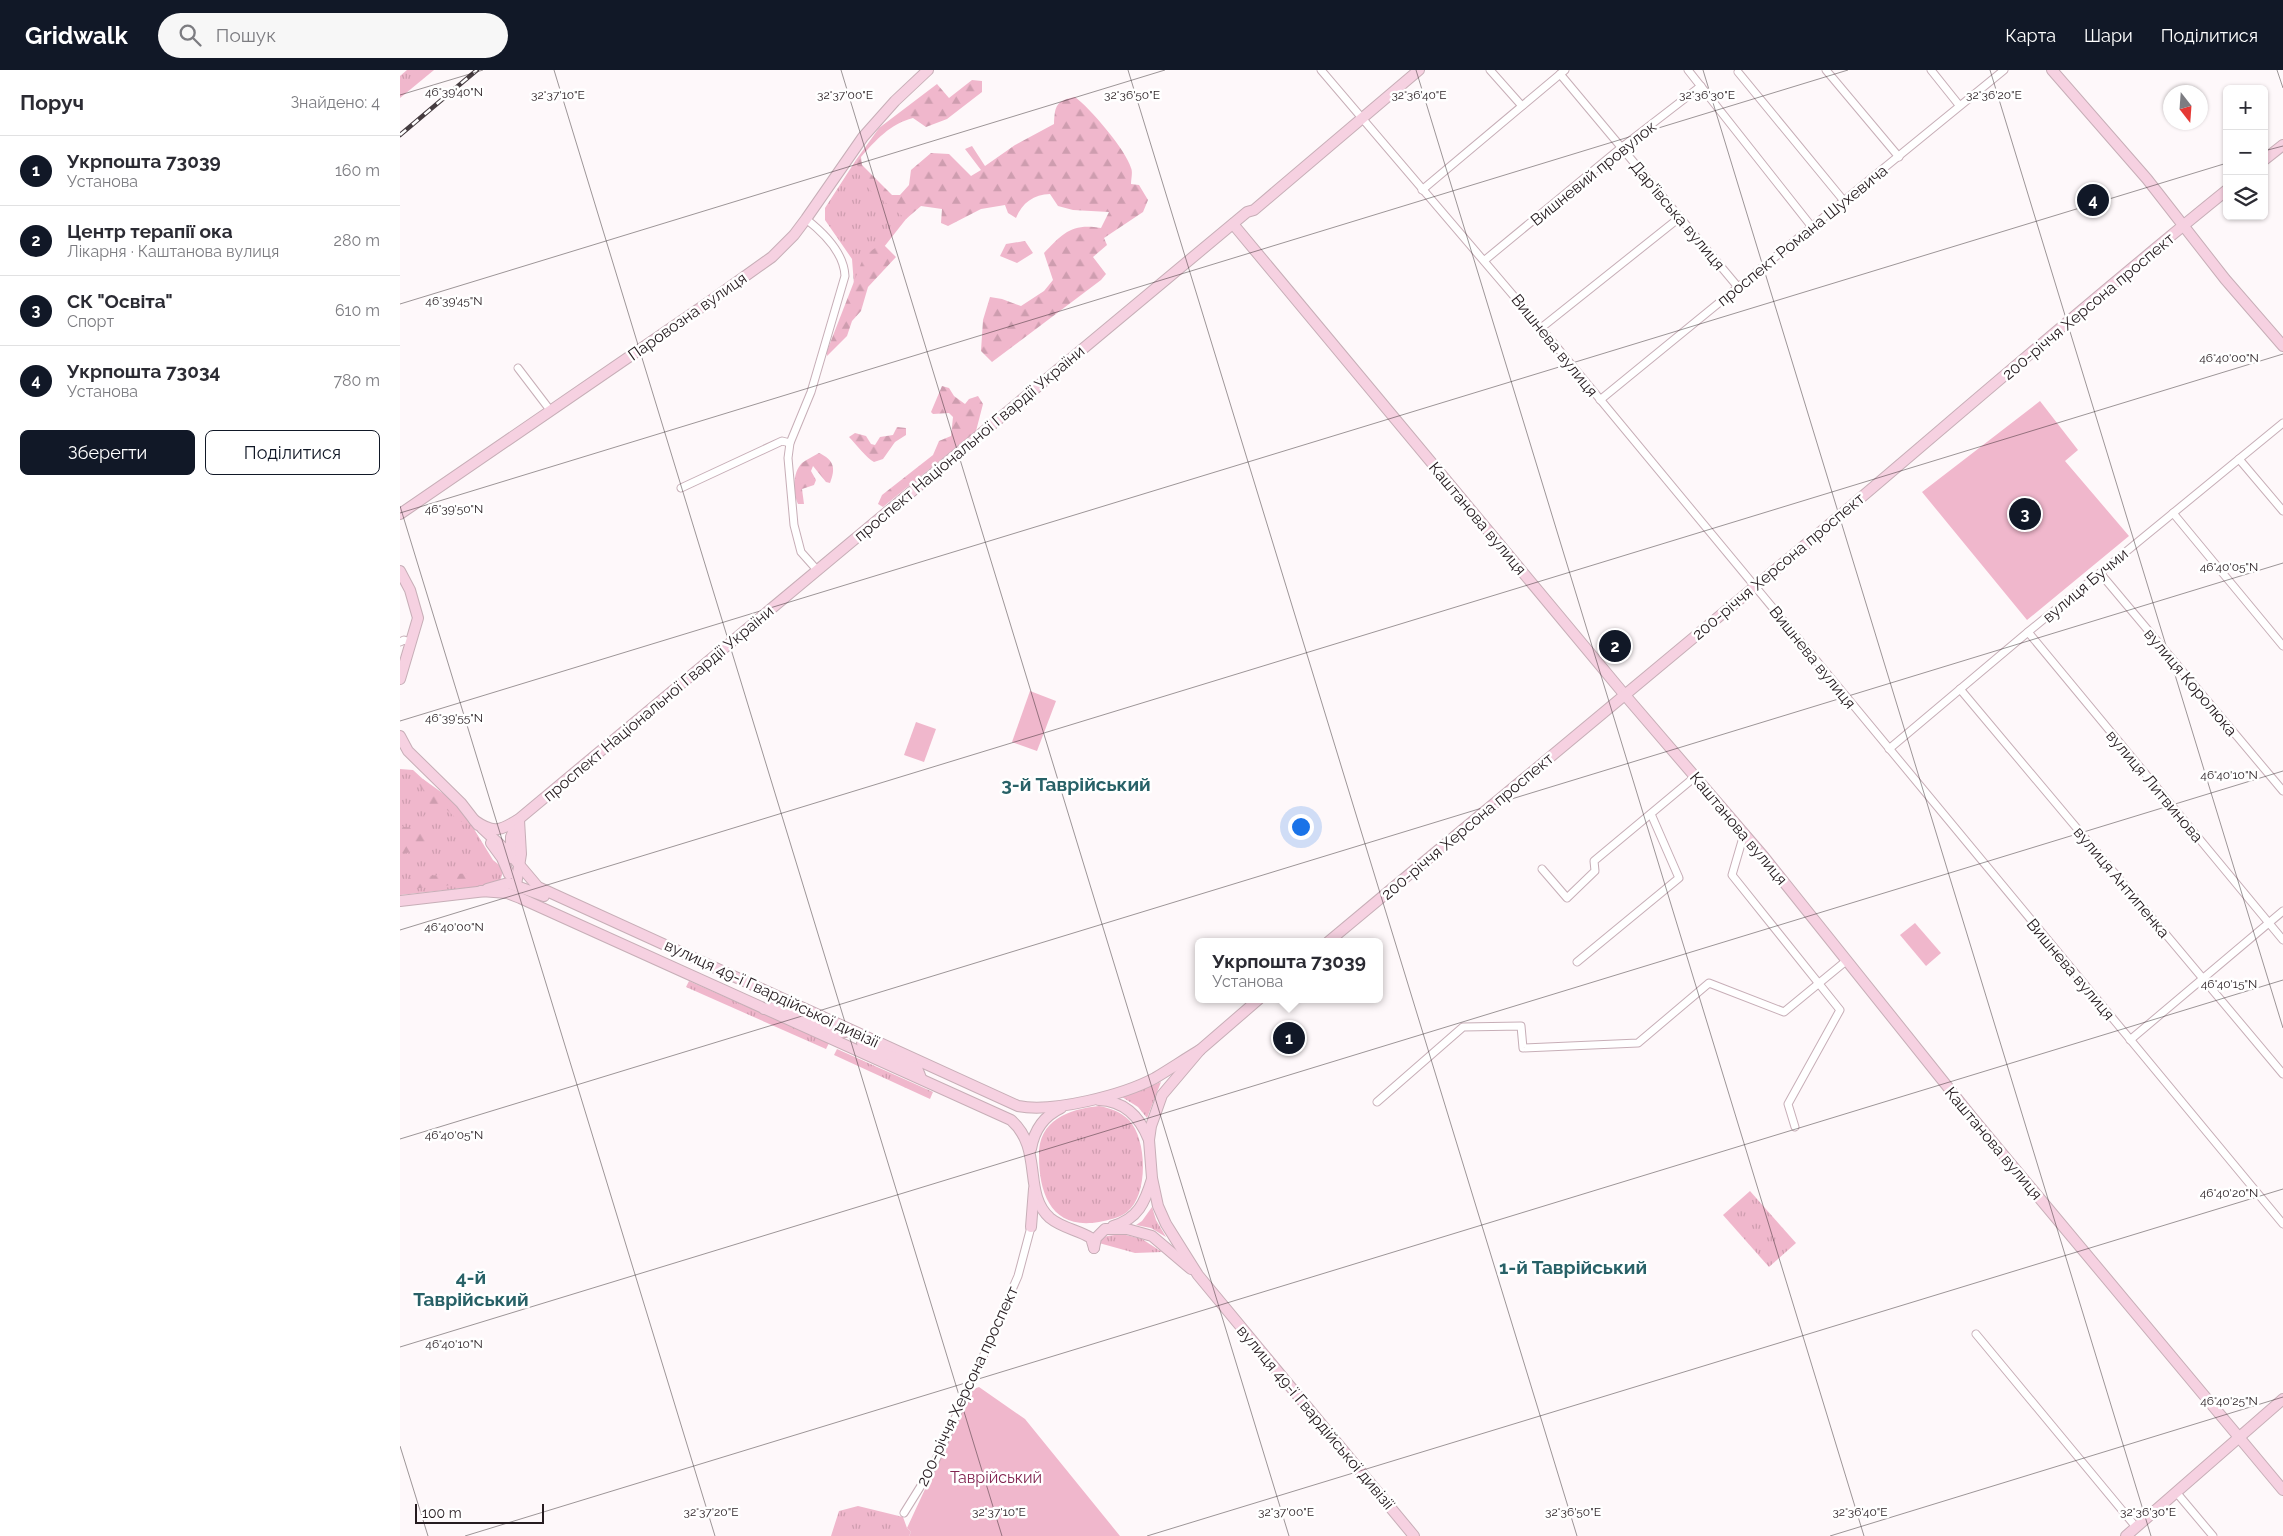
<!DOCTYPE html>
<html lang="uk">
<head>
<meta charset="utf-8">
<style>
  body { margin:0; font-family:Raleway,sans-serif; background:#f7f7f7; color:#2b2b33 }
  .controls { position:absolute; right:15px; top:15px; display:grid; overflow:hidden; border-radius:8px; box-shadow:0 1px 4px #0004 }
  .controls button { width:45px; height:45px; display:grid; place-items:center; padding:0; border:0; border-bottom:1px solid #e1e1e2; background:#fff; color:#2b2b33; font:25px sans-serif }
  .compass { position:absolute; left:1763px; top:15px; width:45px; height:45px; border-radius:50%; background:#fff; box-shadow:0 1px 4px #0004; rotate:163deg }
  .scale { position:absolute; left:15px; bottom:12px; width:129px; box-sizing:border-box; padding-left:5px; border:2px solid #261c20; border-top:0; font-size:14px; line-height:18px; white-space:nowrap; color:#261c20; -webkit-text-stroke:4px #fff; paint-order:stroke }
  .you { position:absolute; left:900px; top:756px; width:18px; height:18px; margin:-12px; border:4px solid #fff; border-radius:50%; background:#1a73e8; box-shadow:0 0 0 8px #1a73e833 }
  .badge { display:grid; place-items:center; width:32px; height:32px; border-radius:50%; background:#111827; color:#fff; font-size:16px; font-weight:700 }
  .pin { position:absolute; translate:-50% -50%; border:2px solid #fff; box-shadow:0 1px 5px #0006 }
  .popup { position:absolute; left:795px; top:868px; width:188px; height:65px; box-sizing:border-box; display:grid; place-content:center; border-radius:8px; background:#fff; filter:drop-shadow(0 1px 4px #0005); font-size:16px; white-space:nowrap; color:#7c7c81 }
  .popup b { font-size:19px; color:#2b2b33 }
  .popup::after { content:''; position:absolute; left:50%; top:100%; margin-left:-10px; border:10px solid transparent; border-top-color:#fff }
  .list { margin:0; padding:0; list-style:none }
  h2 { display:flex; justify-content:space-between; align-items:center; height:65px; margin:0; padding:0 20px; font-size:21px }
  h2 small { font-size:16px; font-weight:400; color:#7c7c81 }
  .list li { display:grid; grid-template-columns:32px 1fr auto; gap:15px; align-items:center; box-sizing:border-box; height:70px; padding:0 20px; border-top:1px solid #e1e1e2 }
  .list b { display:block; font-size:19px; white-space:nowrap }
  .list p { margin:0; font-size:16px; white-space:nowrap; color:#7c7c81 }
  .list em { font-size:16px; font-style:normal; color:#7c7c81 }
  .actions { display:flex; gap:10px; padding:15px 20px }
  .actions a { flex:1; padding:11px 0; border:1px solid #111827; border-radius:8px; text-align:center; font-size:18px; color:#111827 }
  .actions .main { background:#111827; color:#fff }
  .icon { flex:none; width:28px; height:28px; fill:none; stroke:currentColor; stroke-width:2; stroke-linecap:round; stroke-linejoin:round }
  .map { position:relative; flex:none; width:1883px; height:1466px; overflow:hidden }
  header { display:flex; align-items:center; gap:30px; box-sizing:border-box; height:70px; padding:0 25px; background:#111827; color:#fff }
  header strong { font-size:24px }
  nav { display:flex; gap:28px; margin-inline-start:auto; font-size:18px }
  .search { width:350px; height:45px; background:#f7f7f7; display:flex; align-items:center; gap:12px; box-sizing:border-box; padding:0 18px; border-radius:28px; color:#7c7c81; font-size:19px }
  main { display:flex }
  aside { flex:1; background:#fff }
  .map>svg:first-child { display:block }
  .grass { fill:url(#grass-tufts) }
  .forest { fill:url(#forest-firs) }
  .park { fill:#f0b7cc }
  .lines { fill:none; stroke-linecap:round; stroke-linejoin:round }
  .street-casing { stroke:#c7aeb7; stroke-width:9 }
  .secondary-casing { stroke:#c7aeb7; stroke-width:12 }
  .street { stroke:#fff; stroke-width:7 }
  .secondary { stroke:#f6d1e1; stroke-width:10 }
  .rail-casing { stroke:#463c40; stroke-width:4.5 }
  .rail { stroke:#fff; stroke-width:2.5; stroke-dasharray:8; stroke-linecap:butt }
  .ticks { fill:none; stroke:#261c20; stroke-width:1; stroke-opacity:0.45 }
  .labels { text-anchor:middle; stroke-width:5; stroke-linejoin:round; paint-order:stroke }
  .street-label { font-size:16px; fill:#261c20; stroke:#fff }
  .park-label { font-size:16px; fill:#832652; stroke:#fff }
  .quarter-label { font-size:19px; font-weight:bold; fill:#286167; stroke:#fff }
  .ticks-label { font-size:12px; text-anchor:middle; fill:#261c20; stroke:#fff; stroke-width:5; stroke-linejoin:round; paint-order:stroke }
</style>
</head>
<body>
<header>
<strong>Gridwalk</strong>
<div class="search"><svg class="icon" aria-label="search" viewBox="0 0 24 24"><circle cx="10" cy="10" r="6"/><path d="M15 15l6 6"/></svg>Пошук</div>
<nav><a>Карта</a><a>Шари</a><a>Поділитися</a></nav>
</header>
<main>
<aside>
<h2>Поруч<small>Знайдено: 4</small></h2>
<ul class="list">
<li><span class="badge">1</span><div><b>Укрпошта 73039</b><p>Установа</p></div><em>160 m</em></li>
<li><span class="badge">2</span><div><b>Центр терапії ока</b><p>Лікарня · Каштанова вулиця</p></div><em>280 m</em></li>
<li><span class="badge">3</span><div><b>СК &quot;Освіта&quot;</b><p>Спорт</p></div><em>610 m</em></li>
<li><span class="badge">4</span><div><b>Укрпошта 73034</b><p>Установа</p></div><em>780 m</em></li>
</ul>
<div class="actions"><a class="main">Зберегти</a><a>Поділитися</a></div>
</aside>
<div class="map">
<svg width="1883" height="1466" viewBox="0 0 1883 1466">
  <defs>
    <pattern id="grass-tufts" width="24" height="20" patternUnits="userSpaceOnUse" patternTransform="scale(1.25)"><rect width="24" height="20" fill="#f0b7cc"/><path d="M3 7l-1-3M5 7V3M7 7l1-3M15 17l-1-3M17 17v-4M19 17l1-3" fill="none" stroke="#ce9daf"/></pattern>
    <pattern id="forest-firs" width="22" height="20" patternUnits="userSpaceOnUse" patternTransform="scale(1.25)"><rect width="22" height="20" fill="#f0b7cc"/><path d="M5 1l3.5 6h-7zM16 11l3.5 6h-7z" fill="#ce9daf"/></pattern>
  </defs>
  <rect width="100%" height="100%" fill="#fef8fa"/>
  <g class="grass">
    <path d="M7 0H34L0 28V6Z"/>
    <path d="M456 90 463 105 510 144 454 215 452 189 425 150V138Z"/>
    <path d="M0 699 13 700 69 751 93 790 104 799 100 811 92 815 0 825Z"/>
    <path d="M289 911 429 973 426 979 286 917Z"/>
    <path d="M437 979 533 1022 530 1029 434 985Z"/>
    <path d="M761 1012 747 1048 738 1037 722 1027Z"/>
    <path d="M699 1036C710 1038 721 1042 729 1050 747 1069 749 1125 727 1142 720 1148 708 1150 699 1152 653 1160 639 1126 639 1086 638 1050 669 1039 699 1036Z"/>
    <path d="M1350 1121 1396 1173 1369 1197 1323 1145Z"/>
    <path d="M752 1137 756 1150 766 1167 751 1158 736 1155 742 1151Z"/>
    <path d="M722 1164 742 1169 762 1182 735 1183 699 1173 700 1170 707 1166Z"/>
    <path d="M458 1436 503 1447 507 1458 511 1462 509 1466H431L439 1441Z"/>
  </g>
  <g class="forest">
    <path d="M572 10 582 11V22L547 49 526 57 513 48C490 54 476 70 461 87L462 95 492 125H500L509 115 511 100 531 83 549 84 571 106 581 100 565 79 572 76 585 96 615 75 654 54C655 35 656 31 675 27 690 38 726 80 731 98 733 102 731 109 731 114L739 115 748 130 743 142 704 168 707 175 693 187 706 204 701 210 592 292 581 281 583 250 590 227 602 229 621 236 644 221 653 210 644 183C663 163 672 153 701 158L709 142 673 140 658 136 650 124C634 124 622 133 616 148L608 143 605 135 581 139 548 156 541 153 542 139 521 136 506 149 471 121 461 110 456 90 479 58 537 14 549 28Z"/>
    <path d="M625 171 633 183 617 193 600 186 606 174Z"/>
    <path d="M482 173 496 187 468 217 461 241 452 251 447 266 427 286V281L464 186Z"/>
    <path d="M542 316 549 318 554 326 565 334 569 329 578 326 583 334 576 361 483 437 478 434 482 425 533 385 539 371 551 366 553 347 549 343 533 344 531 342Z"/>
    <path d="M497 357 506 358V365L495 372 483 389 474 392C467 389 456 374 449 367L455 363 466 366 471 374 475 375 480 367 493 365Z"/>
    <path d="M419 383C434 390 436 398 430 413L426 412 413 396 411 401 416 410 414 415 402 419 404 434H398C393 423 392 403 402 393 407 389 414 386 419 383Z"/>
    <path d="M23 709 55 732 69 751 60 752 45 738 41 750 20 751V748L30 742 29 729 18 713Z"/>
    <path d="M0 753 3 757 19 758 31 769 18 779 4 784 0 782Z"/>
    <path d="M72 803 78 808 73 813 10 819 6 815 9 807Z"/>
  </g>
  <g class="park">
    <path d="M1640 331 1678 380 1665 391 1729 466 1627 550 1522 422Z"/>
    <path d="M630 621 656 631 637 681 612 672Z"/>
    <path d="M516 652 536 659 524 692 504 685Z"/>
    <path d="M1515 853 1541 883 1526 896 1500 865Z"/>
    <path d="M579 1317 625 1349 720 1466H509L511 1462 507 1458 571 1320Z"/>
  </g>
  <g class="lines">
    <defs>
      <g id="street">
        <path d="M921 0 1141 258 1883 1154"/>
        <path d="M1090 0 1122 36"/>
        <path d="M1288 0 1412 157"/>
        <path d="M1426 0 1499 87"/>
        <path d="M1531 0 1559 35"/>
        <path d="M1338 2 1444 131"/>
        <path d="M1160 4 1338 217"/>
        <path d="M1022 120 1165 0"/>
        <path d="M406 149C424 163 444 183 445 206L411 322 390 373 388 388 394 455 401 482 417 500"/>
        <path d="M1085 190 1222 77 1301 16"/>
        <path d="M1141 258 1279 148"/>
        <path d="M118 298 150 340"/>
        <path d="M1200 330 1604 0"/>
        <path d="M1839 389 1883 441"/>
        <path d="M281 418 382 371 390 373"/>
        <path d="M1773 443 1883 576"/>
        <path d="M1700 503 1883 721"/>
        <path d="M1628 562 1883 870"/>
        <path d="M0 572 4 570 10 572"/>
        <path d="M1560 619 1883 1004"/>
        <path d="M1489 679 1628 562 1883 353"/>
        <path d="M1344 764 1332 805 1440 940 1388 1034 1395 1057"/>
        <path d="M1142 799 1167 828 1195 801 1194 791 1296 706"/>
        <path d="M1177 892 1279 808 1251 744"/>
        <path d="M1730 970 1883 841"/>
        <path d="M977 1032 1063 957 1121 956 1123 978 1238 973 1309 913 1384 942 1446 891"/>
        <path d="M1576 1264 1736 1457"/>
        <path d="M1776 1422 1813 1466"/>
        <path d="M504 1443 532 1398 576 1303 618 1206 631 1157"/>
      </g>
      <g id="secondary">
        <path d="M1652 0 1747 109 1825 209 1883 276"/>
        <path d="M1864 90 1883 75"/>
        <path d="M833 154 1224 624 1364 787 1571 1046 1883 1420"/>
        <path d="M0 444 309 232 372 187 394 165 406 149 463 67 495 31 528 0"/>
        <path d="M0 501 10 520 18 548 0 609"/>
        <path d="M0 666 8 681 61 733 78 755"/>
        <path d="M74 750C94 764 100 761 119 749L847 142 854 140 1019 0"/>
        <path d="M82 758 111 785 138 817 618 1036C653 1043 723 1025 755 1008 770 999 785 989 800 980"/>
        <path d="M91 773 102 788 109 804"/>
        <path d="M111 788V767L118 750"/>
        <path d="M116 815 121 784 119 750"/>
        <path d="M87 819 108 813 144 826"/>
        <path d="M81 821 107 823 120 828 611 1050C644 1079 622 1123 650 1148 662 1158 678 1160 691 1168L694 1178"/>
        <path d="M0 831 86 821"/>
        <path d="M928 872C1091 736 1255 601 1417 465 1553 350 1688 232 1827 120"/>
        <path d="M859 929 800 980 762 1025 751 1056 749 1070 752 1108 758 1136 766 1154 798 1205 1014 1466"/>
        <path d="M364 939 383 937 438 963 451 961"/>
        <path d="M462 973 517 998 521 1008"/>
        <path d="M699 1030C724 1031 740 1047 749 1070"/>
        <path d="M631 1079C634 1061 644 1046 661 1038"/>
        <path d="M713 1156C738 1149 745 1132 752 1109"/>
        <path d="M631 1157 634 1119"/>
        <path d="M694 1178 696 1168 705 1159H727L752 1166 791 1199"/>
        <path d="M1726 1466 1883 1329"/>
      </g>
    </defs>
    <use href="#street" class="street-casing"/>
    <use href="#secondary" class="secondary-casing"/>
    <use href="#street" class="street"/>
    <use href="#secondary" class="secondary"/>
    <defs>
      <path id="rail" d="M0 65 77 0"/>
    </defs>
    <use href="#rail" class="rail-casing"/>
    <use href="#rail" class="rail"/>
  </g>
  <path class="ticks" d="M154 0 602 1466M441 0 889 1466M728 0 1177 1466M1016 0 1464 1466M1303 0 1751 1466M1590 0 1883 958M1877 0 1883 18M0 25 83 0M1864 81 1883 76M0 234 765 0M0 436 315 1466M0 443 1448 0M0 651 1827 93M0 860 1883 284M0 1069 1883 493M0 1277 1883 701M0 1376 28 1466M65 1466 1883 910M747 1466 1883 1119M1430 1466 1883 1327"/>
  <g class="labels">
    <g class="street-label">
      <text transform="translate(1193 103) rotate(-39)" y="6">Вишневий провулок</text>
      <text transform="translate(1278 145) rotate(50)" y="6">Дар'ївська вулиця</text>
      <text transform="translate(1402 165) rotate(-39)" y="6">проспект Романа Шухевича</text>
      <text transform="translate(1688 236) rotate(-40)" y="6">200-річчя Херсона проспект</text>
      <text transform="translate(287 246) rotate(-35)" y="6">Паровозна вулиця</text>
      <text transform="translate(1155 275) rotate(51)" y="6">Вишнева вулиця</text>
      <text transform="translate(569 373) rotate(-40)" y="6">проспект Національної Гвардії України</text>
      <text transform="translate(1078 448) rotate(50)" y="6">Каштанова вулиця</text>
      <text transform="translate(1378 496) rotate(-40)" y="6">200-річчя Херсона проспект</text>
      <text transform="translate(1685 515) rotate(-40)" y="6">вулиця Бучми</text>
      <text transform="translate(1413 587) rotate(51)" y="6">Вишнева вулиця</text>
      <text transform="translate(1791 612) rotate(50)" y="6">вулиця Королюка</text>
      <text transform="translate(258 633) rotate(-40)" y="6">проспект Національної Гвардії України</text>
      <text transform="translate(1755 716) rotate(50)" y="6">вулиця Литвинова</text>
      <text transform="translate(1067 756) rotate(-40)" y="6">200-річчя Херсона проспект</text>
      <text transform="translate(1339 758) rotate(50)" y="6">Каштанова вулиця</text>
      <text transform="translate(1722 812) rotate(50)" y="6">вулиця Антипенка</text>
      <text transform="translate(1671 899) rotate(50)" y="6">Вишнева вулиця</text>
      <text transform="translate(372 923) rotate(25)" y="6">вулиця 49-ї Гвардійської дивізії</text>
      <text transform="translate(1594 1073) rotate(50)" y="6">Каштанова вулиця</text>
      <text transform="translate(567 1316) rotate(-65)" y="6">200-річчя Херсона проспект</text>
      <text transform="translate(916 1347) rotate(50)" y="6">вулиця 49-ї Гвардійської дивізії</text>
    </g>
    <g class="park-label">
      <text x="596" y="1413">Таврійський</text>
    </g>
    <g class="quarter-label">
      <text x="676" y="721">3-й Таврійський</text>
      <text x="1173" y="1204">1-й Таврійський</text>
      <text x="71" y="1214">4-й<tspan x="71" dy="22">Таврійський</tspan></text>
    </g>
  </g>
  <g class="ticks-label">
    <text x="54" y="26">46°39'40"N</text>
    <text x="158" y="29">32°37'10"E</text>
    <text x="445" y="29">32°37'00"E</text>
    <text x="732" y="29">32°36'50"E</text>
    <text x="1019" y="29">32°36'40"E</text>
    <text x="1307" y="29">32°36'30"E</text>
    <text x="1594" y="29">32°36'20"E</text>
    <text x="54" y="235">46°39'45"N</text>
    <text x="1829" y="292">46°40'00"N</text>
    <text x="54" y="443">46°39'50"N</text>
    <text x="1829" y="501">46°40'05"N</text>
    <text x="54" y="652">46°39'55"N</text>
    <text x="1829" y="709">46°40'10"N</text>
    <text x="54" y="861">46°40'00"N</text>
    <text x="1829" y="918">46°40'15"N</text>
    <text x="54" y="1069">46°40'05"N</text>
    <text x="1829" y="1127">46°40'20"N</text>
    <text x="54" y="1278">46°40'10"N</text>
    <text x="1829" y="1335">46°40'25"N</text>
    <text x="311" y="1446">32°37'20"E</text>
    <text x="599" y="1446">32°37'10"E</text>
    <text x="886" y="1446">32°37'00"E</text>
    <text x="1173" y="1446">32°36'50"E</text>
    <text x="1460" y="1446">32°36'40"E</text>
    <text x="1748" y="1446">32°36'30"E</text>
  </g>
</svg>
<div class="controls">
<button>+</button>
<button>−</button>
<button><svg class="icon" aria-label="layers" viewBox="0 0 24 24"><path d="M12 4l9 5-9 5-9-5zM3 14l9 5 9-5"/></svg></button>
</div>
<svg class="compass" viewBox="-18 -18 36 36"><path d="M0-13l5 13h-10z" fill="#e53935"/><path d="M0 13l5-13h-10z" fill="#7c7c81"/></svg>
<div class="scale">100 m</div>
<div class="you"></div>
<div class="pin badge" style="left:889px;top:968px">1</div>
<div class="popup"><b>Укрпошта 73039</b>Установа</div>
<div class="pin badge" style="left:1215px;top:576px">2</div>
<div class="pin badge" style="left:1625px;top:444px">3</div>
<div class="pin badge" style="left:1693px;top:130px">4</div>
</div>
</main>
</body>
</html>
